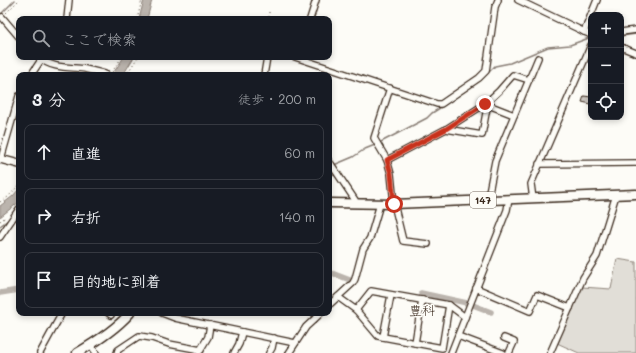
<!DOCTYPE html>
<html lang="ja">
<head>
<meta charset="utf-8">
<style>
  body { margin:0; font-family:Mali,"Klee One",sans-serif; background:#242831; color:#f1f3f6 }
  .controls { position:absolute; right:12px; top:12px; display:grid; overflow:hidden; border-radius:8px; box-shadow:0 2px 6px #0003 }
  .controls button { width:36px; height:36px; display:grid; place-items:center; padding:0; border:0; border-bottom:1px solid #363941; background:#171b24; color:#f1f3f6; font:20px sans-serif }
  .stop { position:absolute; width:12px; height:12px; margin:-9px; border:3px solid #c8321e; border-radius:50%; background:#fff }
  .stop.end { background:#c8321e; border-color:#fff; box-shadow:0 1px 4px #0008 }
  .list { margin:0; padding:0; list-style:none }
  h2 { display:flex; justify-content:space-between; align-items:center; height:52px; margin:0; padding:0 16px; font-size:17px }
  h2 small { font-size:13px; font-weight:400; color:#9ea1a6 }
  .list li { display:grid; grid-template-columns:26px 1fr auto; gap:12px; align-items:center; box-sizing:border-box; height:56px; margin:0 8px 8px; padding:0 8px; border:1px solid #363941; border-radius:8px }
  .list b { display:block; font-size:15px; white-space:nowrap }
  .list em { font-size:13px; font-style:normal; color:#9ea1a6 }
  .icon { flex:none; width:22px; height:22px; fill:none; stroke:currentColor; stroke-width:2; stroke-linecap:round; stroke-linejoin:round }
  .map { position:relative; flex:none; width:636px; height:353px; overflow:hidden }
  .search { position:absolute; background:#171b24; box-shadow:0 2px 6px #0003; left:16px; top:16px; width:316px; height:44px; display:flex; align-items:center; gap:10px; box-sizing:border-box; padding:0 14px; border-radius:8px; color:#9ea1a6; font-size:15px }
  .panel { position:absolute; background:#171b24; box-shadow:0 2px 6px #0003; left:16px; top:72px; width:316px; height:244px; border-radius:8px }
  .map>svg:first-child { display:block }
  .green { fill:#e1ded7; stroke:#8e847a }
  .water { fill:#bbb4ad; stroke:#887d74 }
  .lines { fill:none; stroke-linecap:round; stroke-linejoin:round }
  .stream { stroke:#887d74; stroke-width:1.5 }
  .canal { stroke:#bbb4ad; stroke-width:5.5 }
  .building { fill:#cdc8c2; stroke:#3b2a1e }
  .minor-casing { stroke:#3b2a1e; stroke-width:8 }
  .major-casing { stroke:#3b2a1e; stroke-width:10 }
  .highway-casing { stroke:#3b2a1e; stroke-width:11 }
  .path { stroke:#3b2a1e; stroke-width:1; stroke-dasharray:1 3; stroke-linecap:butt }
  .minor { stroke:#fdfcf7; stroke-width:5.5 }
  .major { stroke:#fdfcf7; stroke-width:7 }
  .highway { stroke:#fdfcf7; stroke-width:8 }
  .route { stroke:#c8321e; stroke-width:5 }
  .labels { text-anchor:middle; stroke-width:3; stroke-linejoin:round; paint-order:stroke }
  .shield { fill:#fdfcf7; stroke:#75695f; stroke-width:1 }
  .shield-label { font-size:10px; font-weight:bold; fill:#3b2a1e }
  .quarter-label { font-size:13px; fill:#3b2a1e; stroke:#fdfcf7 }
</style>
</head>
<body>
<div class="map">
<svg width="636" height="353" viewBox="0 0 636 353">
  <rect width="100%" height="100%" fill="#fdfcf7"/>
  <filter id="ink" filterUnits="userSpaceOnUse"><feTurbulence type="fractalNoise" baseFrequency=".025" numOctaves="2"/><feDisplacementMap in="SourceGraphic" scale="8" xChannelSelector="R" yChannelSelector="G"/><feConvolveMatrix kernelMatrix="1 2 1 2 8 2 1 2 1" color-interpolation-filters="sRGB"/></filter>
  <g filter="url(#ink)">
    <path class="green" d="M617 259 636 262V353H579L557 343 582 287 611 289Z"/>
    <g class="water">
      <path d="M144 0H152L147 19H139Z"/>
      <path d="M124 57H134L123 75H112Z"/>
      <path d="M19 189V202L0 217V206L13 196Z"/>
    </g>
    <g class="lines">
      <g class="stream">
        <path d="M0 15 15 0"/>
        <path d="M621 36 636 34"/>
        <path d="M459 95 481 80 495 66 510 63 548 47 570 45 589 38"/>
        <path d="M381 142 427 118 432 113 443 106"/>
        <path d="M334 165 353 157 365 149 375 145"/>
        <path d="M13 220H19"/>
        <path d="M0 226 8 220"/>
      </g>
      <g class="canal">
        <path d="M329 272 350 280"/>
        <path d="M0 293 19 290"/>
        <path d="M421 293 467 303"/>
        <path d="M473 305 491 312"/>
      </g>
    </g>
    <path class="building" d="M584 96 591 97V104L582 102Z"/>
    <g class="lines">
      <defs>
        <g id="minor">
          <path d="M518 0 591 35"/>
          <path d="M2 17 19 37"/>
          <path d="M67 19 69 0"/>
          <path d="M310 19 316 0"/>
          <path d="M584 32 597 0"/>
          <path d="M621 32 636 30"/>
          <path d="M621 47 636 53"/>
          <path d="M39 57C51 69 70 67 85 69 93 71 100 72 107 75"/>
          <path d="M295 57 437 104H441L479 78 486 71 495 7 498 0"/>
          <path d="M31 75 43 57"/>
          <path d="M264 75 267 57"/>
          <path d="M390 88 374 138 387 160 391 174 394 204 403 241 428 244"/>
          <path d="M488 101 491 106 514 115"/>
          <path d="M446 129 482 135 488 102"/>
          <path d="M1 159 19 96"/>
          <path d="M387 160 446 129 485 104 499 91 513 75 529 80"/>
          <path d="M329 161 355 200V203"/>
          <path d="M539 164 636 163"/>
          <path d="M533 199 531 184 591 45"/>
          <path d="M488 200V197L495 161 538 58"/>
          <path d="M0 237 19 209"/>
          <path d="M476 288 530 311 537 295 570 308"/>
          <path d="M338 297 356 310 371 291 449 305 465 317"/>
          <path d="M329 305 353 283 355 279 363 249 370 238 380 204"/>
          <path d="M356 310 378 336 442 348 449 305"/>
          <path d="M108 313 111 315"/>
          <path d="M162 313 175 318 295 343"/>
          <path d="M458 336 503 353"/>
          <path d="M383 337 391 295"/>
          <path d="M504 338 514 342 509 353"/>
          <path d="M415 343 422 300"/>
          <path d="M91 345 96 353"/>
          <path d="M199 352 208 337 210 325"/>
          <path d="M40 353 62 313"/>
          <path d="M117 353 118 350 139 336 152 338 169 344 201 350"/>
          <path d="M234 353 239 344 242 332"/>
          <path d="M269 353 272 348 274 338"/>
          <path d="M289 353 306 327 321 313"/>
          <path d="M451 353 507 210 509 199"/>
          <path d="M550 353 583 278 597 256 616 195"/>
        </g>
        <path id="major" d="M0 159 19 164"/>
        <g id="highway">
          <path d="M329 203 394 204 636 194"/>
          <path d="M77 353C96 342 115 330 130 313"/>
        </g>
      </defs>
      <use href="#minor" class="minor-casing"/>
      <use href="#major" class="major-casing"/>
      <use href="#highway" class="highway-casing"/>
      <g class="path">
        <path d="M269 12V19"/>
        <path d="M6 13 19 0"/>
        <path d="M137 19 142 0"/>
        <path d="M112 72 122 57"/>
        <path d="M126 75 138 57"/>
        <path d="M0 202 8 197 19 185"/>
        <path d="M0 221 6 217"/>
      </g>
      <use href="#minor" class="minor"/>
      <use href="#major" class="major"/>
      <use href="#highway" class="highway"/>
    </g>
  </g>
  <g class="lines" filter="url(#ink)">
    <path class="route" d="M394 204 391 174 387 160 446 129 485 104"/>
  </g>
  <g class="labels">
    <rect class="shield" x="470" y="192" width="26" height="16" rx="3"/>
    <g class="shield-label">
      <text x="483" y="204">147</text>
    </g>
    <g class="quarter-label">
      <text x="422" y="315">豊科</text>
    </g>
  </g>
</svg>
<div class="controls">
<button>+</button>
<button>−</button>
<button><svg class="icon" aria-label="locate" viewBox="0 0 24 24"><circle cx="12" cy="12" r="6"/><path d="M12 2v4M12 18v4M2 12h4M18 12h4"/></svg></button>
</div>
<div class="stop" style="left:394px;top:204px"></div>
<div class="stop end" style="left:485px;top:104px"></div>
<div class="search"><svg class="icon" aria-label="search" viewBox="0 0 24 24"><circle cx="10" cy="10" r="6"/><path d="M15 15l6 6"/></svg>ここで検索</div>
<section class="panel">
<h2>3 分<small>徒歩 · 200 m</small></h2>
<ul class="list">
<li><svg class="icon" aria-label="ahead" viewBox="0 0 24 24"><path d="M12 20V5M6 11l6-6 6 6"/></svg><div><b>直進</b></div><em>60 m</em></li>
<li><svg class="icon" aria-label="right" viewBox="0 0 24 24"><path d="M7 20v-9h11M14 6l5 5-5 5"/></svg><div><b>右折</b></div><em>140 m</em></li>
<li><svg class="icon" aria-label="arrive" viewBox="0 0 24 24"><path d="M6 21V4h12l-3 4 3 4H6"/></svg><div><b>目的地に到着</b></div></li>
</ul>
</section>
</div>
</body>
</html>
